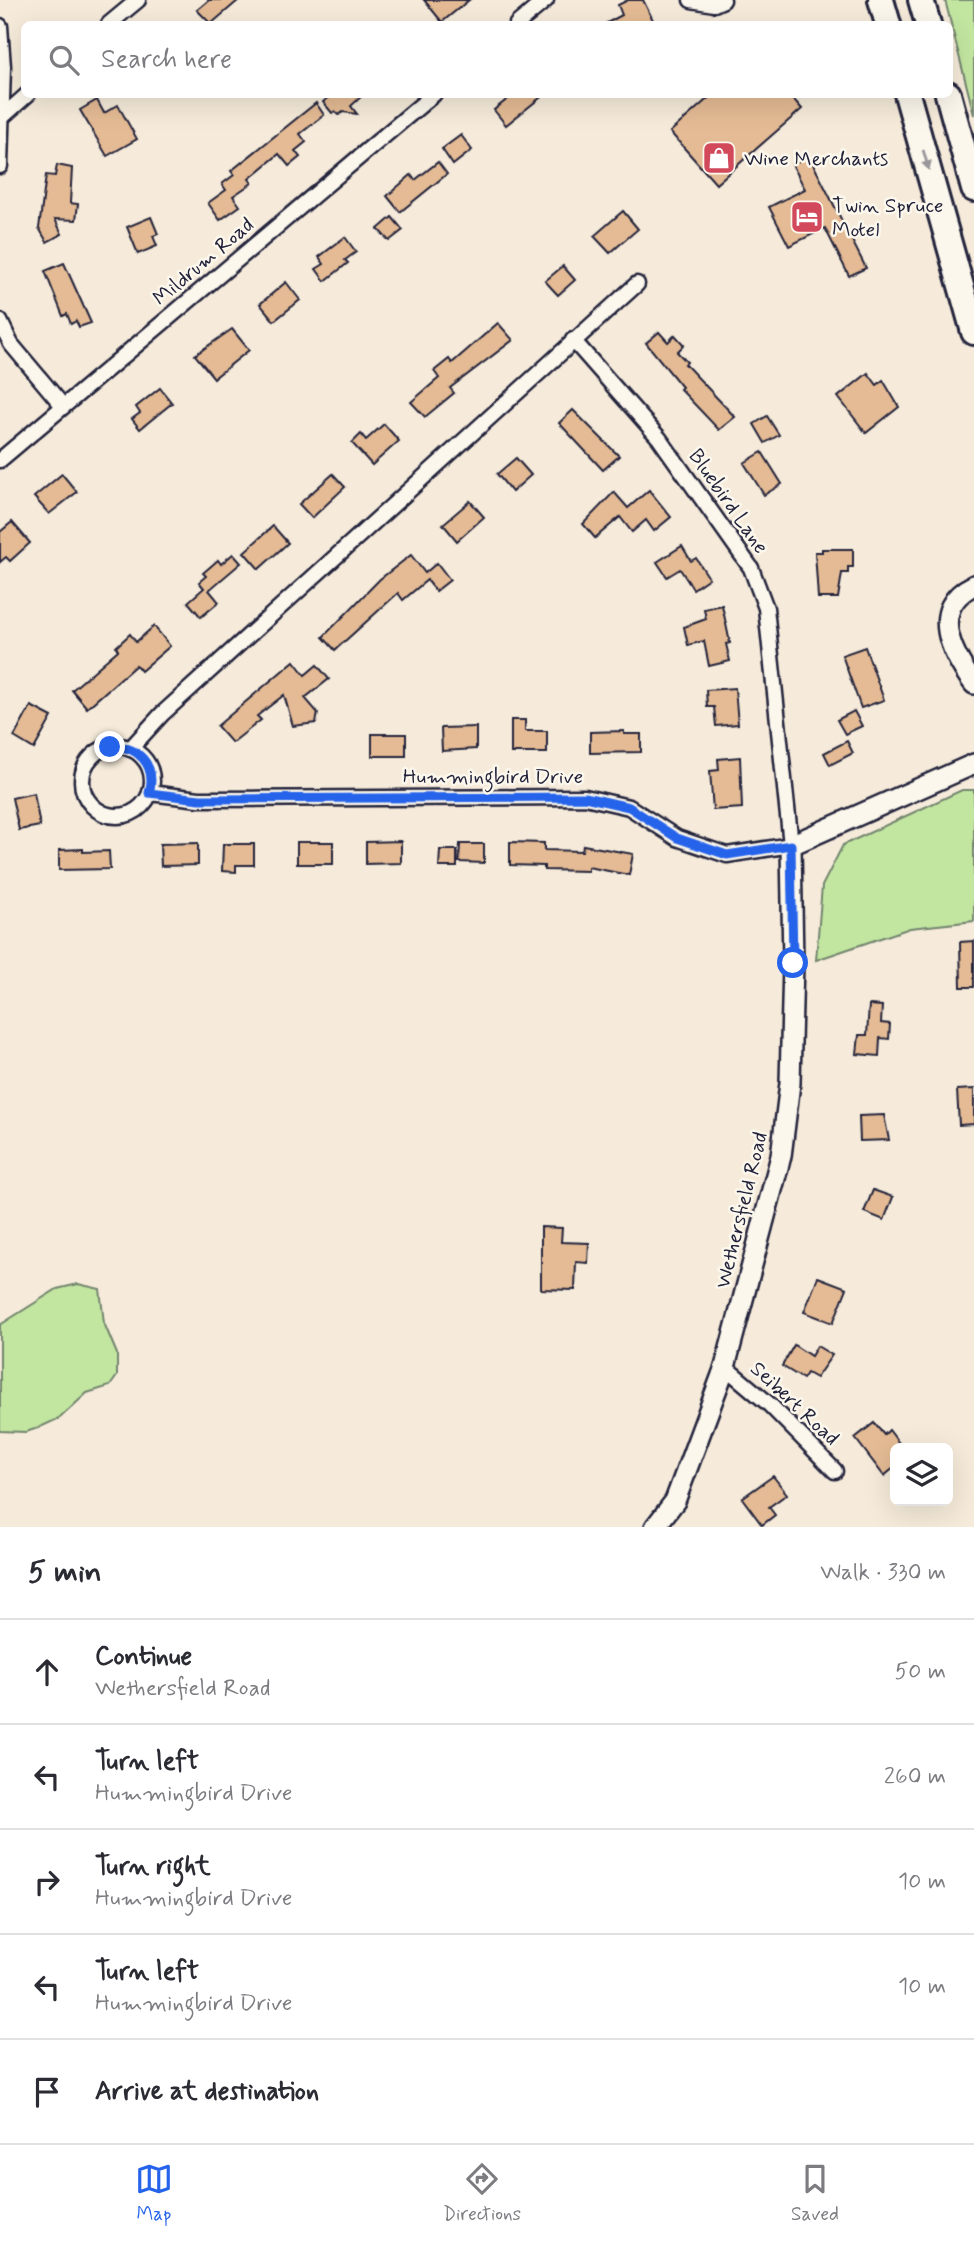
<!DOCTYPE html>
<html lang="en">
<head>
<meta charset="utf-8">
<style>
  body { margin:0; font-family:Mynerve,sans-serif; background:#f7f7f7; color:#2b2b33 }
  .controls { position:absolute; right:21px; bottom:21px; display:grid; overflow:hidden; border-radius:10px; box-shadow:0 7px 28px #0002 }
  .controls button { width:63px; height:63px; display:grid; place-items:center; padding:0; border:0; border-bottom:2px solid #e1e1e2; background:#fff; color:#2b2b33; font:35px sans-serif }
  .stop { position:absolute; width:21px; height:21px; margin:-16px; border:5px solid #2563eb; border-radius:50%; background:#fff }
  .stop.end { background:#2563eb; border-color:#fff; box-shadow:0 2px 7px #0008 }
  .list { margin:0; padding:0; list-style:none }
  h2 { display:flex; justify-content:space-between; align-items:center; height:91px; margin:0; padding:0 28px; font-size:30px }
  h2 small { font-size:23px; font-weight:400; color:#7c7c81 }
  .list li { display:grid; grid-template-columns:46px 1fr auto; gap:21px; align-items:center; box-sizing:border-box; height:105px; padding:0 28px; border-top:2px solid #e1e1e2 }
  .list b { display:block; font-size:26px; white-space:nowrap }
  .list p { margin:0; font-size:23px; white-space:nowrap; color:#7c7c81 }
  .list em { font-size:23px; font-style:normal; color:#7c7c81 }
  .icon { flex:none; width:38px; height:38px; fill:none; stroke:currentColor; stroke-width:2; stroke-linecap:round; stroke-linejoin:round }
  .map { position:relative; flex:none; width:974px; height:1527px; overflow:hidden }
  .search { position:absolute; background:#fff; box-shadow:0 7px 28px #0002; left:21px; right:21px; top:21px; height:77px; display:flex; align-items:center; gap:18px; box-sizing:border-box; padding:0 24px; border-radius:10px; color:#7c7c81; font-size:26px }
  .sheet { height:616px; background:#fff }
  nav { display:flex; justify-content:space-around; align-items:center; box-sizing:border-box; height:98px; border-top:2px solid #e1e1e2; background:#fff; font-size:19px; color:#7c7c81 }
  nav a { display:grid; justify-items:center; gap:4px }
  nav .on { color:#2563eb }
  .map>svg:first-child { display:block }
  .green { fill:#c2e6a0; stroke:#72846e; stroke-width:2 }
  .building { fill:#e4bb94; stroke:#22223b; stroke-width:2 }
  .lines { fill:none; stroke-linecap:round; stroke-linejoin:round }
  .street-casing { stroke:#22223b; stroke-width:19 }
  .secondary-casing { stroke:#22223b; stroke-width:24 }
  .highway-casing { stroke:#22223b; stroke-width:30 }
  .street { stroke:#fbf7ec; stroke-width:14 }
  .secondary { stroke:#fbf7ec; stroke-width:19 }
  .highway { stroke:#fbf7ec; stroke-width:24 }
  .oneway { fill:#99979c }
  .route { stroke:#2563eb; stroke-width:9 }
  .labels { text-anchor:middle; stroke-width:5; stroke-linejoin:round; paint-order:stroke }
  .poi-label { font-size:21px; fill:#22223b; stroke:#fbf7ec; text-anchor:start }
  .street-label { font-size:21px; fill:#22223b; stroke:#fbf7ec }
</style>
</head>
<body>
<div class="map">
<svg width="974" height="1527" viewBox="0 0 974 1527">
  <rect width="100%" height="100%" fill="#f6ebda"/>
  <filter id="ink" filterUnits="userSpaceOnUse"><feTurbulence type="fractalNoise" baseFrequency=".0143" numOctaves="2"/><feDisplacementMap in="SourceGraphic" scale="14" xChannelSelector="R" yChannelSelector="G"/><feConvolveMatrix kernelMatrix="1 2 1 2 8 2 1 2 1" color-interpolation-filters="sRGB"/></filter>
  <g filter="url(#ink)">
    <g class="green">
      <path d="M945 0H974V115Z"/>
      <path d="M962 790H974V921L910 928 816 960 822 886 843 845Z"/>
      <path d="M78 1284 100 1289 104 1323 117 1354V1376L110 1386 87 1393 60 1418 38 1428 26 1432 0 1431V1325L57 1289Z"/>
    </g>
    <g class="building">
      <path d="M209 0H239L211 24 197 10Z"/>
      <path d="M424 0H469L442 22Z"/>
      <path d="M628 0H643L655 24H605L622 15 618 5Z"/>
      <path d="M332 94H364L351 106 357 114 343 112 339 115 335 111 332 113 323 102Z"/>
      <path d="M514 94H545L506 125 494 110Z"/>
      <path d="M713 94H789L802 109 716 184 670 132Z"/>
      <path d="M97 100 104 113 118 105 137 139 107 156 80 110Z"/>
      <path d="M316 103 324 115 300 134 306 142 295 151 300 157 289 166 279 154 249 179 252 183 233 196 240 206 220 220 208 203 226 190 222 184 234 175 231 171Z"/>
      <path d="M461 135 472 150 453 165 442 149Z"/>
      <path d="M809 156 866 268 849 276 825 228 789 246 769 207 805 189 792 164Z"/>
      <path d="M438 162 447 174 400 212 387 196 411 175 415 180Z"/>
      <path d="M57 165 72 168 70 203 78 204 76 220 55 219 62 234 47 242 39 228 42 206 46 175 55 176Z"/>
      <path d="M623 211 638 229 610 253 594 236Z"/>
      <path d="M151 217 158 234 153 236 157 246 138 254 127 227Z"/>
      <path d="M392 217 403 230 389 241 378 229Z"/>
      <path d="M345 237 356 252 345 260 348 263 325 281 316 269 324 264 319 257Z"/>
      <path d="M64 263 91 323 79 327 76 321 71 324 67 314 63 316 45 271Z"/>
      <path d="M563 266 575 280 558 295 545 281Z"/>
      <path d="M286 282 300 300 274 321 260 304Z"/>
      <path d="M498 323 513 340 450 388 454 393 425 417 411 402 439 378 434 371 449 359 452 363Z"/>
      <path d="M232 329 249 350 214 378 195 355Z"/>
      <path d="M659 332 668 342 675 335 684 345 677 352 687 362 685 364 735 417 719 430 680 389 682 387 646 343Z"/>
      <path d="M868 373 877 385 883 380 899 407 866 433 838 397Z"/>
      <path d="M160 388 172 403 140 429 132 419 140 413 136 407Z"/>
      <path d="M573 410 619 456 603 470 559 423Z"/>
      <path d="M767 416 779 435 765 443 754 424Z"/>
      <path d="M384 424 399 441 372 465 352 443 361 434 366 440Z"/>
      <path d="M762 452 782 484 764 495 744 463Z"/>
      <path d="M516 458 531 475 512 492 497 474Z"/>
      <path d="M62 474 77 492 49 514 34 497Z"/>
      <path d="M333 474 345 487 312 518 299 504Z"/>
      <path d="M649 490 671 517 654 531 646 520 632 532 620 517 595 538 583 524 614 492 628 508Z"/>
      <path d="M470 501 484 517 457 541 443 524Z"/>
      <path d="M12 522 30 543 10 561 6 557 0 562V532Z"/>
      <path d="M273 526 288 543 259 569 244 552Z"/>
      <path d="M682 546 691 561 696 558 709 578 693 589 680 569 667 577 657 562Z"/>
      <path d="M822 549H853V567H848V573H842L838 598H818L815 552H822Z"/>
      <path d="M233 554 241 563 209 590 219 602 201 617 188 602 204 588 199 582 206 576 203 573 218 560 221 564Z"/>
      <path d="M411 555 425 573 437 563 450 580 436 591 427 580 403 600 398 593 335 650 323 637 380 579Z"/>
      <path d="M722 605 730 643 726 644 730 661 709 666 704 641 688 645 684 627 706 619 704 609Z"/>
      <path d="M154 626 170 646 141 671 136 665 87 708 72 690 118 650 116 647 130 634 136 642Z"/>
      <path d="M865 647 884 700 861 708 842 655Z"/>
      <path d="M294 661 305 675 317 665 329 679 305 698 318 713 316 723 293 726 284 695 257 716 261 720 232 743 217 726Z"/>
      <path d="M735 688 738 724 716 726 714 707H707L706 690Z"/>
      <path d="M31 706 52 717 34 749 14 737Z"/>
      <path d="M854 711 862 726 845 734 837 720Z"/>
      <path d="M511 720H525V731H547V753H511Z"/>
      <path d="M476 727V749L442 751 441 728Z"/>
      <path d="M624 731V734H641V752L590 753V732Z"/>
      <rect x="372" y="734" width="34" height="22"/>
      <path d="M847 741 853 753 830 765 824 753Z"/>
      <path d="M740 757 742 808 713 810 710 771 719 770 718 759Z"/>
      <path d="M34 793 40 826 19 830 12 798Z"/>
      <path d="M401 841V863L366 864V842Z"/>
      <rect x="297" y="842" width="36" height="22"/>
      <path d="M510 842 544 843V850L582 851 583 845 633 854 629 875 588 867V871L544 870V866L510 865Z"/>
      <path d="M198 843V865L161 866 160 844Z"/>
      <path d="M223 844H254V865H236V872L222 871Z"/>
      <path d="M460 844H484V863L459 862Z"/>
      <path d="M83 849V852L109 851 110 869 59 870V850Z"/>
      <path d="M440 850H457V867H439Z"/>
      <path d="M974 941V987H961L960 942Z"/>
      <path d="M869 1005 882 1006 881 1023 890 1024 889 1039 880 1038 879 1056 857 1054 859 1035H867Z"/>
      <path d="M974 1089V1124L959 1125 957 1090Z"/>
      <path d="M884 1115 889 1140 860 1141 859 1116Z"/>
      <path d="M873 1190 893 1197 884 1220 864 1212Z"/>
      <path d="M541 1227 562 1228 561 1242 589 1243 588 1263 576 1262 575 1290 541 1289Z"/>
      <path d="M818 1277 847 1288 833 1323 804 1312Z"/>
      <path d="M794 1345 811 1356 817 1346 832 1355 816 1378 807 1373 803 1379 782 1366Z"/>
      <path d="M874 1423 884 1435 889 1430 899 1443 895 1446V1467L884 1476 855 1438Z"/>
      <path d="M773 1476 787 1494 769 1507 775 1515 762 1525 742 1498Z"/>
    </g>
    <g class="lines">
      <defs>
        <g id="street">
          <path d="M691 0 714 4 723 0"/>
          <path d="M109 24 138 0"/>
          <path d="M517 24 546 0"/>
          <path d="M0 26 3 67 0 166"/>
          <path d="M0 119 28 94"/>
          <path d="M0 321 11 344 63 406"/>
          <path d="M0 460 434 94"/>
          <circle cx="117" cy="781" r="35"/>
          <path d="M130 749 162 714 637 284"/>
          <path d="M150 793 199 799 585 797 629 807 677 838 727 855 791 845 766 608 751 568 659 438 573 340"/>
          <path d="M725 1367 770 1405 835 1471"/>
        </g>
        <g id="secondary">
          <path d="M974 585C927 608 952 654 974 684"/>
          <path d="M655 1527 675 1501 725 1367 781 1156 790 1083 793 963 791 845 974 764"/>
        </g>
        <g id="highway">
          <path d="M881 0 888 24"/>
          <path d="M921 0 928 24"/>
          <path d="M907 94 974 332"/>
          <path d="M948 94 974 189"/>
        </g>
      </defs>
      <use href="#street" class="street-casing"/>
      <use href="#secondary" class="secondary-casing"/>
      <use href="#highway" class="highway-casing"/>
      <use href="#street" class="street"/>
      <use href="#secondary" class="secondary"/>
      <use href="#highway" class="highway"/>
    </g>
    <defs><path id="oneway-solid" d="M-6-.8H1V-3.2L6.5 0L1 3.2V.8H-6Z" transform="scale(1.75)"/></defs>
    <use class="oneway" href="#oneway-solid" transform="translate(926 160) rotate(74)"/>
  </g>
  <g class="lines" filter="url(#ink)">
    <path class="route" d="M110 747C138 744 157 766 149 793L200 799 585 797 629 807 677 838 727 855 791 845 793 963"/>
  </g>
  <defs>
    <symbol id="shop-square" viewBox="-11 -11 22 22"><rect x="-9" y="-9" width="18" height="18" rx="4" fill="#d1495b" stroke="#fbf7ec"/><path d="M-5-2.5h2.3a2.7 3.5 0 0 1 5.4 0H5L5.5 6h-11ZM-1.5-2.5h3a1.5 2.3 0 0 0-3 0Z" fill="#fff"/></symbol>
    <symbol id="hotel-square" viewBox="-11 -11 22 22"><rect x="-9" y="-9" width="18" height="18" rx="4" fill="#d1495b" stroke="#fbf7ec"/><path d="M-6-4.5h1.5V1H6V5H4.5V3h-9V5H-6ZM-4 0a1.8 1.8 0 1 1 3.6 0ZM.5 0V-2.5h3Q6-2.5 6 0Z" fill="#fff"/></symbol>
  </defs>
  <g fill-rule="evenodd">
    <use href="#shop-square" x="700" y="139" width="38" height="38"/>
    <use href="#hotel-square" x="788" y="198" width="38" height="38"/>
  </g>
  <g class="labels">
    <g class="poi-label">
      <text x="744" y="165">Wine Merchants</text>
      <text x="832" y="212">Twin Spruce<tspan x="832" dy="24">Motel</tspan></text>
    </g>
    <g class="street-label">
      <text transform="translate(203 261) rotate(-40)" y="7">Mildrum Road</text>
      <text transform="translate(729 501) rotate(55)" y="7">Bluebird Lane</text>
      <text x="493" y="783">Hummingbird Drive</text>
      <text transform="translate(741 1210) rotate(-76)" y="7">Wethersfield Road</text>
      <text transform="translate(795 1403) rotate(43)" y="7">Seibert Road</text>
    </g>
  </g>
</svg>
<div class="controls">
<button><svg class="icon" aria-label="layers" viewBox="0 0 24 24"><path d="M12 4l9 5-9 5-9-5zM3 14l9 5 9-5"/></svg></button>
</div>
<div class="stop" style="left:793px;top:963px"></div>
<div class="stop end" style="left:110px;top:747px"></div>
<div class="search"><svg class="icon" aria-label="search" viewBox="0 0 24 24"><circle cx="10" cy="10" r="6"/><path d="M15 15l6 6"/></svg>Search here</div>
</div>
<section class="sheet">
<h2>5 min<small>Walk · 330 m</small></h2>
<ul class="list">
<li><svg class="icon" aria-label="ahead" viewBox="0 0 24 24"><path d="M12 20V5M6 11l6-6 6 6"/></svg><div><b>Continue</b><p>Wethersfield Road</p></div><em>50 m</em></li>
<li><svg class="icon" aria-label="left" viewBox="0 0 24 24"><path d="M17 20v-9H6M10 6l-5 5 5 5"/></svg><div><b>Turn left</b><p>Hummingbird Drive</p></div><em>260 m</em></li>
<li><svg class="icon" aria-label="right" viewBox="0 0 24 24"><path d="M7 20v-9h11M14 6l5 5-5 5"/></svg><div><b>Turn right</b><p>Hummingbird Drive</p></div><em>10 m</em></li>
<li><svg class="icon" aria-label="left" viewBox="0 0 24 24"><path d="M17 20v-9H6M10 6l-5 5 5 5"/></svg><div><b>Turn left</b><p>Hummingbird Drive</p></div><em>10 m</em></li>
<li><svg class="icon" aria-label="arrive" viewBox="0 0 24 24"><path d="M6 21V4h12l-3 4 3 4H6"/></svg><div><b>Arrive at destination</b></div></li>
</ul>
</section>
<nav>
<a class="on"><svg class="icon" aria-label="map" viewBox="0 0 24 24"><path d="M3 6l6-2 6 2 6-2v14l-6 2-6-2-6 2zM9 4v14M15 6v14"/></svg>Map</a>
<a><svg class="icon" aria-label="directions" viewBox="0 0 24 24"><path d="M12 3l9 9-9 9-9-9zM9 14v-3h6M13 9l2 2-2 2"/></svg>Directions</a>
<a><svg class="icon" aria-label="saved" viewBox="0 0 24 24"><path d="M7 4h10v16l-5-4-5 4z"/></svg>Saved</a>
</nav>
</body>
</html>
